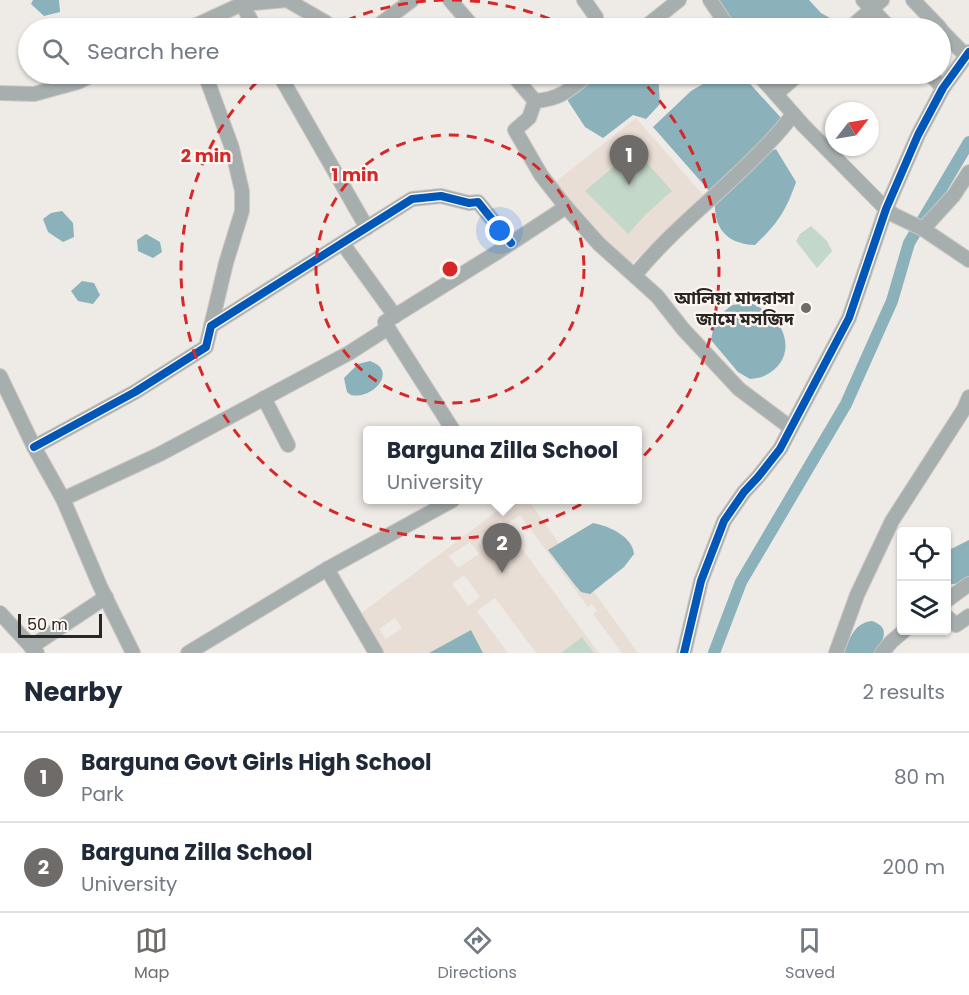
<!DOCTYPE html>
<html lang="en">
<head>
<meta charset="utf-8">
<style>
  body { margin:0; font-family:Poppins,"Noto Sans Bengali",sans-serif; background:#f2f2f3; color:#1f2937 }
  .controls { position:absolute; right:18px; bottom:18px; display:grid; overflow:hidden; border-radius:6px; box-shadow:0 2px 4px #0004 }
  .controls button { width:54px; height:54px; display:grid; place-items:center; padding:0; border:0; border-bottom:2px solid #e0e1e3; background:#fff; color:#1f2937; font:30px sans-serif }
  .compass { position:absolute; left:825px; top:102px; width:54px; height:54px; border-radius:50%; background:#fff; box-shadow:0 2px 4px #0004; rotate:59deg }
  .scale { position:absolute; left:18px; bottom:15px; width:84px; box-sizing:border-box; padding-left:6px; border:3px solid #2a2624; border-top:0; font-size:16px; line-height:21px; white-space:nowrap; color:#2a2624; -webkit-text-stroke:4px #fef6f1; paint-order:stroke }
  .you { position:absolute; left:500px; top:231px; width:21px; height:21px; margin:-15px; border:4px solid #fff; border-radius:50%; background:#1a73e8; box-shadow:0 0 0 9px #1a73e833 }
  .badge { display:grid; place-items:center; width:39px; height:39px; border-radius:50%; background:#6f6b68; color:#fff; font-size:20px; font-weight:700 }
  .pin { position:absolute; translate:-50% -50px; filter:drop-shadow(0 2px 3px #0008) }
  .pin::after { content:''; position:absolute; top:32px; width:21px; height:18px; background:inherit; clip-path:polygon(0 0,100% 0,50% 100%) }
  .popup { position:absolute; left:363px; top:426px; width:279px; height:78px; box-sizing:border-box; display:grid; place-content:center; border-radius:6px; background:#fff; filter:drop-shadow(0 2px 4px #0005); font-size:20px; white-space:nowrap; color:#747a83 }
  .popup b { font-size:22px; color:#1f2937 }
  .popup::after { content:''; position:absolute; left:50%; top:100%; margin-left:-12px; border:12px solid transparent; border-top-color:#fff }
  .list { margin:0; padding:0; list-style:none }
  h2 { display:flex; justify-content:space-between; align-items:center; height:78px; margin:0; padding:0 24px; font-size:26px }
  h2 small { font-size:20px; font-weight:400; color:#747a83 }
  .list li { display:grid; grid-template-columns:39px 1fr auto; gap:18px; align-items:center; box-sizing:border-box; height:90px; padding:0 24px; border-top:2px solid #e0e1e3 }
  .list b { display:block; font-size:22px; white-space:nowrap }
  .list p { margin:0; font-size:20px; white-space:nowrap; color:#747a83 }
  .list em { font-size:20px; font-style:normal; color:#747a83 }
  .icon { flex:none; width:33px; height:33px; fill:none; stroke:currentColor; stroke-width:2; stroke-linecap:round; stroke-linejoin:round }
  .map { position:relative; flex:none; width:969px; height:653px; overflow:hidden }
  .search { position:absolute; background:#fff; box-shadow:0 2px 4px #0004; left:18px; right:18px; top:18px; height:66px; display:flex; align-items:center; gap:15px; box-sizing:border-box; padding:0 21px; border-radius:33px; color:#747a83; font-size:22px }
  .sheet { height:258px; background:#fff }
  nav { display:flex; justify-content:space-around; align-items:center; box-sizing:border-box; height:84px; border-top:2px solid #e0e1e3; background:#fff; font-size:16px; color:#747a83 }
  nav a { display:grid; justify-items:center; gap:3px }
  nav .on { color:#6f6b68 }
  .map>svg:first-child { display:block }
  .built { fill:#e9ded6; fill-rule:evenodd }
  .green { fill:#c3d8c8 }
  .water { fill:#8bb1ba }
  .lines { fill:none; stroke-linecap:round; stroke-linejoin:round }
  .canal { stroke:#8bb1ba; stroke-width:12 }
  .minor-casing { stroke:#cac7c4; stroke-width:16 }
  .minor { stroke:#a7afae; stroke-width:14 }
  .cycleway-casing { stroke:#fef6f1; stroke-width:11 }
  .cycleway { stroke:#0057b8; stroke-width:8 }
  .ring { fill:none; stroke:#d62828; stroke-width:3; stroke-dasharray:10 8 }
  .poi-dot { fill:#6f6b68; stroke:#fef6f1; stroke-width:2 }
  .labels { text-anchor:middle; stroke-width:4.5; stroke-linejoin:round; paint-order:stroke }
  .poi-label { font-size:18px; font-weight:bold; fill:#2a2624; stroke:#fef6f1; text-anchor:end }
  .centre { fill:#d62828; stroke:#fef6f1; stroke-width:3 }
  .ring-label { font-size:18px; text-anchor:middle; font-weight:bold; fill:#d62828; stroke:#fef6f1; stroke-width:4.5; stroke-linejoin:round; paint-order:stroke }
</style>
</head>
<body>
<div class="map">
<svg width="969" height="653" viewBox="0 0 969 653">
  <rect width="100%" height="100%" fill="#eeeae6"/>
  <g class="built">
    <path d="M636 118 703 195 629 266 549 187Z"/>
    <path d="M512 500H528L638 653H622L593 614 597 611 592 604 588 607 520 515 505 526 599 653H594L582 637 561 653H536L495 598 477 611 508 653H483L471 630 429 653H379L356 617ZM500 520 511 535 486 552 476 538ZM470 542 479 554 458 568 449 556ZM464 575 480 597 468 606 452 584ZM395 618 402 628 386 639 379 629Z"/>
  </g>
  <g class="green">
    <path d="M632 146 672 191 646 214 628 234 585 191 619 162Z"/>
    <path d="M811 226 827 241 832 251 817 268 796 241 800 234Z"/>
    <path d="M582 637 594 653H561Z"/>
  </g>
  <g class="water">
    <path d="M33 0H59L60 12 44 16 31 4Z"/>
    <path d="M717 0H809L821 13 830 18 833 28H732Z"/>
    <path d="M594 74H658L660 104 646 119 633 115 603 138 585 127 568 101 569 95Z"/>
    <path d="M720 74H741L783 120 711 193 653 127 691 91Z"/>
    <path d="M776 149 796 182C786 211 777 224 755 245 729 244 714 230 715 204L767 153Z"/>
    <path d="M62 211 73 223 74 237 63 242 48 232 43 219 51 213Z"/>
    <path d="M146 234 160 242 162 252 153 258 138 251 137 240Z"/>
    <path d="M82 281 94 283 100 295 93 304 78 301 71 291Z"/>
    <path d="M748 303C755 304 759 307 765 311 790 327 795 362 764 376 760 378 755 378 750 379L738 372 711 340 715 319 732 305Z"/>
    <path d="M370 361C399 371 372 400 351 395L347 392 344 378 358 364Z"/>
    <path d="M593 523C609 526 632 536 634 554L624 567 590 594 581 592 575 585 548 550Z"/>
    <path d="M969 540V579L960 583 947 585V551Z"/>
    <path d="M872 621C891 628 883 638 877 653H844C850 638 854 623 872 621Z"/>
    <path d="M471 630 483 653H429Z"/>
  </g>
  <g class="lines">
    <path class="canal" d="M714 653 741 582 846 404 892 301 909 243 969 142"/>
    <defs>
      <g id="minor">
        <path d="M450 0 474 28"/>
        <path d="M584 0 596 17"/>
        <path d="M710 0 729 28"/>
        <path d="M863 0 890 28"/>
        <path d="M913 0 940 28"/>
        <path d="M242 4 255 28"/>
        <path d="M190 28 242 4 287 0 325 22 333 28"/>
        <path d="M375 28 412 0"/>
        <path d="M644 28 679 0"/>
        <path d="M850 28 882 0"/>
        <path d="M940 29 965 55"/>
        <path d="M205 74 232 148 242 191V211L226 263 211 326"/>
        <path d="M279 74 367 228"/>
        <path d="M512 74 535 101"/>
        <path d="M758 74 803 125 886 209 894 215 923 229 969 260"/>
        <path d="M930 74 943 88"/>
        <path d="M0 93 34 94 78 82 95 74"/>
        <path d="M776 94 799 74"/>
        <path d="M535 101 529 118 515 130 541 175 566 207 599 244 657 296 683 329 739 389 791 428"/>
        <path d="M535 101C561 99 569 90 589 74"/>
        <path d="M923 229 954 195 969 172"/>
        <path d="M343 244 395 316"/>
        <path d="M635 275C669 233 712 200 750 162 766 146 781 132 793 114"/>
        <path d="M388 328 385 322 496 253 566 207"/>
        <path d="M0 376 34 447 63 499 100 586 133 653"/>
        <path d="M264 398 288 445"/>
        <path d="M34 447 135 392 206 347 211 326 412 199 441 196 469 203 478 202 511 243"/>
        <path d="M63 499 160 454 349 353 388 328 453 430"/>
        <path d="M327 569 376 653"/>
        <path d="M946 601 969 584"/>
        <path d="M0 613 37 653"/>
        <path d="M946 616 956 625 969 616"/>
        <path d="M31 647 106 597"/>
        <path d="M188 653 327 569 453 500"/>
        <path d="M684 653 701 581 724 521 744 492 758 477 780 449 791 428 849 318 886 209 918 135 943 88 969 52"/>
        <path d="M836 653 857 595 892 521 964 409 969 397"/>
        <path d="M882 653 891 642 905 630"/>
      </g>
    </defs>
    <use href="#minor" class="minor-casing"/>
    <use href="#minor" class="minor"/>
    <defs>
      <g id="cycleway">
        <path d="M34 447 135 392 206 347 211 326 412 199 441 196 469 203 478 202 511 243"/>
        <path d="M684 653 701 581 724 521 744 492 758 477 780 449 791 428 849 318 886 209 918 135 943 88 969 52"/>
      </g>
    </defs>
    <use href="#cycleway" class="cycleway-casing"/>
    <use href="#cycleway" class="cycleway"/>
  </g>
  <g class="ring">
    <circle cx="450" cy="269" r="134"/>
    <path d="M330 28A269 269 0 0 1 448 0M452 0A269 269 0 0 1 570 28M635 74A269 269 0 1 1 265 74"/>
  </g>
  <circle class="poi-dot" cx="806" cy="308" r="6"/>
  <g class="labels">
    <g class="poi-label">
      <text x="794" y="304">আলিয়া মাদরাসা<tspan x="794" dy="21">জামে মসজিদ</tspan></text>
    </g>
  </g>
  <circle cx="450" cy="269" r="9" class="centre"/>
  <g class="ring-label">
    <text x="206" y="162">2 min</text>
    <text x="355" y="181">1 min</text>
  </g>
</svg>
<div class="controls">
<button><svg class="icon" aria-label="locate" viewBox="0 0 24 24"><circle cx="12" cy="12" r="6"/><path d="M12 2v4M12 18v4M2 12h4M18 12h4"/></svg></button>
<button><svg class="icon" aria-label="layers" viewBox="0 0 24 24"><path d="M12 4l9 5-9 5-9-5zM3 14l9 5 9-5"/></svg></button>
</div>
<svg class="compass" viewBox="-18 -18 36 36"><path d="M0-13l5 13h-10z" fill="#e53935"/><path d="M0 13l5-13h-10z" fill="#747a83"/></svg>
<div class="scale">50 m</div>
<div class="you"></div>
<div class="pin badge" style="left:629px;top:185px">1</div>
<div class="pin badge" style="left:502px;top:573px">2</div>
<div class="popup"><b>Barguna Zilla School</b>University</div>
<div class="search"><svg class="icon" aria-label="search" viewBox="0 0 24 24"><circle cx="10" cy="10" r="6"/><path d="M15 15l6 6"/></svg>Search here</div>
</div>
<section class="sheet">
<h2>Nearby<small>2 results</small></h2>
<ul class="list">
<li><span class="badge">1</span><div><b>Barguna Govt Girls High School</b><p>Park</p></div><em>80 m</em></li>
<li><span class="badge">2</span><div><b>Barguna Zilla School</b><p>University</p></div><em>200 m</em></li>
</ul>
</section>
<nav>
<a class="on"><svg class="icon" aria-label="map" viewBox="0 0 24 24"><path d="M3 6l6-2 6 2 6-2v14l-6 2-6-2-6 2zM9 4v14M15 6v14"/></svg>Map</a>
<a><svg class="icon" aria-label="directions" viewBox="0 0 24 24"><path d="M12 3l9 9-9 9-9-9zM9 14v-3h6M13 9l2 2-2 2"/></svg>Directions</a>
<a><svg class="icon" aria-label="saved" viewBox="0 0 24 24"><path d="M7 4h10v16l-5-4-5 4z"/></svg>Saved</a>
</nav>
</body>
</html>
